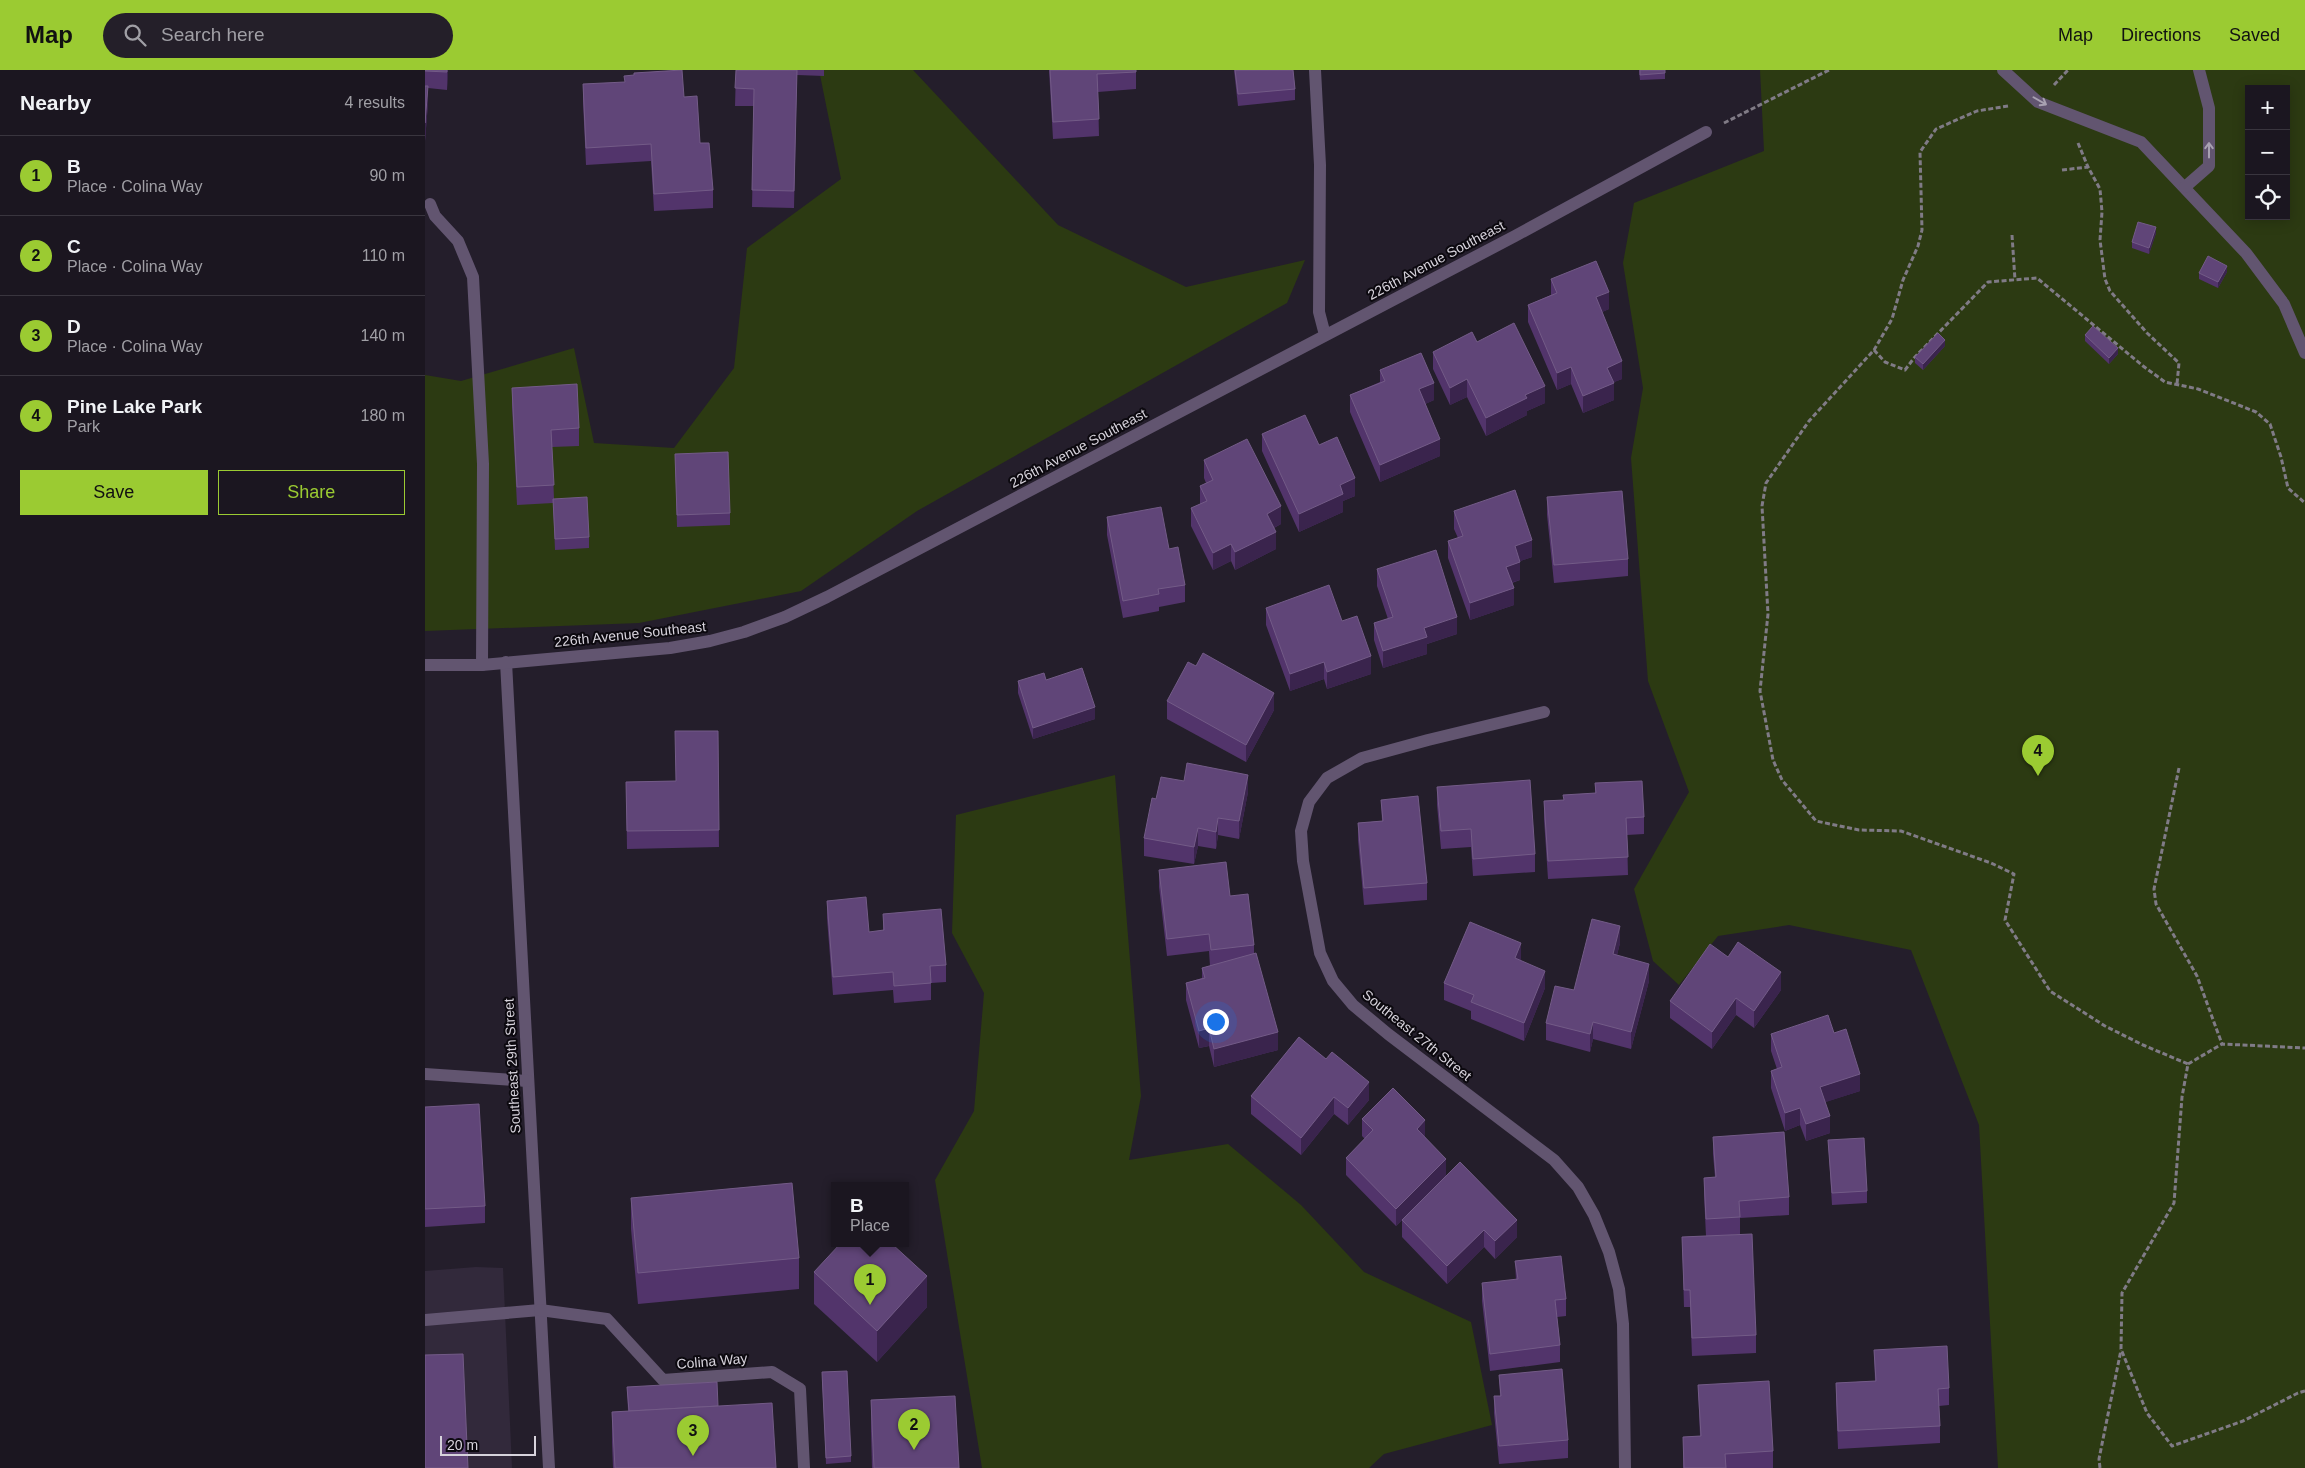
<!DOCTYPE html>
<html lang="en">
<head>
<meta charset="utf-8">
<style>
  body { margin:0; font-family:Arial,sans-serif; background:#241f29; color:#f1f3f6 }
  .controls { position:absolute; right:15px; top:15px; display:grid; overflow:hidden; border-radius:0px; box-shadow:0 2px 12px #0003 }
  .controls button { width:45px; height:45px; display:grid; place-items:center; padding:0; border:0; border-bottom:1px solid #39353e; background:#1b1620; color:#f1f3f6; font:25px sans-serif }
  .scale { position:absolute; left:15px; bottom:12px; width:96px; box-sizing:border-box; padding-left:5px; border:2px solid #d7d3dc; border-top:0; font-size:14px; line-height:18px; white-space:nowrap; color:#d7d3dc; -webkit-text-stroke:4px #0c090f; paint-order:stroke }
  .you { position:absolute; left:790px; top:951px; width:18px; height:18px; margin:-12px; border:4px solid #fff; border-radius:50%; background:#1a73e8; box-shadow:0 0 0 8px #1a73e833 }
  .badge { display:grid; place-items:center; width:32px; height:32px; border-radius:50%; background:#9bcb32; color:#111; font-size:16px; font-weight:700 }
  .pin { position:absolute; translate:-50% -41px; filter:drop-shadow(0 1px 2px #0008) }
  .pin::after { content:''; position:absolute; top:26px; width:18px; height:15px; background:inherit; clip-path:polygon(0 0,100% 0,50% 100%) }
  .popup { position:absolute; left:406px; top:1112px; width:78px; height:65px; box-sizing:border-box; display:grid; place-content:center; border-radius:0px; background:#1b1620; filter:drop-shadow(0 1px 4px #0005); font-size:16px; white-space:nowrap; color:#a09fa5 }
  .popup b { font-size:19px; color:#f1f3f6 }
  .popup::after { content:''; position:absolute; left:50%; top:100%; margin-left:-10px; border:10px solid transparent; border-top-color:#1b1620 }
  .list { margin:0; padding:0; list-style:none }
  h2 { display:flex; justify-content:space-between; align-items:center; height:65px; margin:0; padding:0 20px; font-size:21px }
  h2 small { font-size:16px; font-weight:400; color:#a09fa5 }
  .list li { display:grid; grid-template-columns:32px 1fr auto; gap:15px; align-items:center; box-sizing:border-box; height:80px; padding:0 20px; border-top:1px solid #39353e }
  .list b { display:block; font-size:19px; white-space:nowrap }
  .list p { margin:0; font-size:16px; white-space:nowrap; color:#a09fa5 }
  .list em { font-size:16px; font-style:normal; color:#a09fa5 }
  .actions { display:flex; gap:10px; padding:15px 20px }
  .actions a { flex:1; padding:11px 0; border:1px solid #9bcb32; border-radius:0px; text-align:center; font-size:18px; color:#9bcb32 }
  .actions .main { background:#9bcb32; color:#111 }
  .icon { flex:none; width:28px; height:28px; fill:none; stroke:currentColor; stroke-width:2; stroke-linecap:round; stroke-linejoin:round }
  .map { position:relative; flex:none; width:1880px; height:1398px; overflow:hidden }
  header { display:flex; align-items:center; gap:30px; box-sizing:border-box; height:70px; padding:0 25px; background:#9bcb32; color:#111 }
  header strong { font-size:24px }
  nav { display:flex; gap:28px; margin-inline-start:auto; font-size:18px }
  .search { width:350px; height:45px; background:#241f29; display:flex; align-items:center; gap:12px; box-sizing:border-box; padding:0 18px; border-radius:28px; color:#a09fa5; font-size:19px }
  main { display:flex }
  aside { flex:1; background:#1b1620 }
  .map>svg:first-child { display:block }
  .built { fill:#32293b }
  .green { fill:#2c3a12; fill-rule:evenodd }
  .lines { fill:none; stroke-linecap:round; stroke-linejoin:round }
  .path { stroke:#807b86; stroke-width:3; stroke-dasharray:5 2.5; stroke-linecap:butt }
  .lane { stroke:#625570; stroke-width:12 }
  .street { stroke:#625570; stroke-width:12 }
  .wall { fill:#52346b }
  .shaded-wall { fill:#3a244d }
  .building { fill:#604578; stroke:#735b87 }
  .oneway { stroke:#a8a1b1 }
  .labels { text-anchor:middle; stroke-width:4; stroke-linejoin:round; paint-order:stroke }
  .street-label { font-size:14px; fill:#d7d3dc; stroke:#0c090f }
</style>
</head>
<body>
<header>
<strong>Map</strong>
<div class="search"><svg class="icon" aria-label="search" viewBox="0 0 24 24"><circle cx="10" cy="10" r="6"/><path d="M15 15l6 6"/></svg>Search here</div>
<nav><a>Map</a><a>Directions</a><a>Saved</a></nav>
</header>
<main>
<aside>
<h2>Nearby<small>4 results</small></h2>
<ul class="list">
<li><span class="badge">1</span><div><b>B</b><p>Place · Colina Way</p></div><em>90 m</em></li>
<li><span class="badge">2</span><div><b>C</b><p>Place · Colina Way</p></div><em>110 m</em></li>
<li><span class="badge">3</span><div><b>D</b><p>Place · Colina Way</p></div><em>140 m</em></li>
<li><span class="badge">4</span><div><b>Pine Lake Park</b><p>Park</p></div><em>180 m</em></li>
</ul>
<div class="actions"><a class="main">Save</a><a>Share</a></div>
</aside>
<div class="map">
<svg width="1880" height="1398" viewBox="0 0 1880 1398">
  <rect width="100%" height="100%" fill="#241e2b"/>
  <path class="built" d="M51 1197 78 1198 87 1398H0V1201Z"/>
  <g class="green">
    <path d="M394 0H488L633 155 761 217 880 190 862 233 492 441 376 521 214 553 0 561V305L36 311 149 278 169 373 249 378 309 298 322 178 416 109Z"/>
    <path d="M1335 0H1880V1398H1573L1554 1055 1486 880 1364 855 1293 866 1254 915 1228 891 1209 819 1264 722 1223 611 1206 388 1218 318 1198 193 1209 133 1339 81ZM1824 19H1861V146H1824Z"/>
    <path d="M690 705 716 1026 704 1090 803 1074 876 1135 939 1202 1046 1252 1067 1355 959 1384 944 1398H557L510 1110 549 1041 559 923 527 863 531 745Z"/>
  </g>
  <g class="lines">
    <g class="path">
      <path d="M1629 15 1643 0"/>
      <path d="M1583 36 1552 41 1511 59 1495 82 1497 160 1493 176 1478 210 1467 249 1449 280 1384 351 1341 413 1337 436 1343 544 1335 621 1348 690 1357 710 1391 751 1434 760 1476 761 1566 793 1589 804 1580 850 1625 921 1680 956 1718 975 1763 994 1757 1027 1749 1133 1697 1223 1696 1279 1722 1343 1747 1376 1818 1351 1873 1323 1880 1321"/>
      <path d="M1299 53 1404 0"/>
      <path d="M1653 73 1663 97"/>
      <path d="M1637 100 1663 97 1675 119 1677 142 1675 170 1680 209 1685 221 1722 263 1754 293 1752 314"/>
      <path d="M1587 165 1590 210"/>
      <path d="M1449 280 1460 292 1480 300 1489 288 1563 212 1612 208 1718 296 1740 312 1773 319 1806 332 1831 342 1845 354 1856 387 1863 418 1880 433"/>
      <path d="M1754 698 1729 819 1731 834 1772 906 1797 974"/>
      <path d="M1763 994 1797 974 1880 978"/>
      <path d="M1675 1398 1674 1389 1696 1280"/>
    </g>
    <g class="lane">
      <path d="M890 0 895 95 894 242 900 265"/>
      <path d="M5 134 10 146 33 171 48 207 58 394 57 595"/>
      <path d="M0 1250 115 1240"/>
    </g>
    <g class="street">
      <path d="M1578 0 1613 32 1716 72 1821 183 1859 234 1880 283"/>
      <path d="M1760 117 1784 96V38L1774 0"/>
      <path d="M81 592 124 1398"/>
      <path d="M0 595H57L245 578 285 571 319 562 360 547 402 527 1090 166 1281 62"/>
      <path d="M1119 642 1003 670 937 688 902 708 884 732 876 761 878 791 895 883 908 911 928 935 963 964 1129 1090 1153 1117 1169 1145 1184 1182 1194 1219 1198 1254 1200 1398"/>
      <path d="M0 1004 103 1011"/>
      <path d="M115 1240 182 1249 238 1310 347 1302 375 1319 379 1398"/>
    </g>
  </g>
  <g class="wall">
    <path d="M0 0H23L22 20 3 18V33L0 71Z"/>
    <path d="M311 0H399V6L372 5 369 138 327 137 329 36H310Z"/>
    <path d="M624 0H711V19L673 22 674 66 628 69Z"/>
    <path d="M809 0H868L870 19V30L813 36Z"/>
    <path d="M1214 0H1240V9L1215 10Z"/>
    <path d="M158 14 259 27 275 73 288 120V138L229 141 226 91 161 95 158 32Z"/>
    <path d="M1731 163 1724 184 1707 178V172Z"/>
    <path d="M1802 202 1793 218 1774 209V203Z"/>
    <path d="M1126 209 1184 239 1177 242 1197 309 1189 312V330L1158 343 1146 314 1132 320 1103 252V235L1126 225Z"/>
    <path d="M1660 265 1693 284 1684 294 1660 271Z"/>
    <path d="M1052 272 1120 333 1102 341V345L1061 366 1042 327 1025 335 1008 299V282Z"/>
    <path d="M1520 276 1498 300 1490 293V287Z"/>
    <path d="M955 300 1009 330 1000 334 1015 386 955 412 925 342V325L955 312Z"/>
    <path d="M87 318 154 358V376L127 377 129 429 164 467V478L130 480 128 433 92 435 87 336Z"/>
    <path d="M837 364 894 375 930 426 918 431V442L874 462 837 381Z"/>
    <path d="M250 384 305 443V455L252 457Z"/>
    <path d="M779 390 856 454 849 458 851 479 810 500 806 491 788 500 766 456V438L775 434V416L781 413 779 408Z"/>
    <path d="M1122 427 1203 489V506L1129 513 1122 445Z"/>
    <path d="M1029 441 1107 487 1095 491V510L1087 513 1089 535 1045 550 1023 488V471L1033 468 1029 459Z"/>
    <path d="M682 447 744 479 760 515V532L734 537V541L698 548 682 465Z"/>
    <path d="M952 499 1032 564 1002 574V584L958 598 949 570V553L963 549 952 516Z"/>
    <path d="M841 538 917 551 946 604 902 619 899 609 865 621 841 555Z"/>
    <path d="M621 610 670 649 608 669 593 623V611Z"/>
    <path d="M742 631 849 640 821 692 742 649Z"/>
    <path d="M293 661 294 777 202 779 201 712 251 711Z"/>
    <path d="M1170 713 1219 747V764L1202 765 1203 805 1123 809 1119 749V731L1138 730 1170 723Z"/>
    <path d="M1012 717 1110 784V802L1048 806 1046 777 1016 779 1012 735Z"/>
    <path d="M823 722 814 769 793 765 791 779 773 776 769 794 719 786V768L731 729Z"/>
    <path d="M956 730 1002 813V830L939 835 933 770V753L957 751Z"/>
    <path d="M734 800 805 826 829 875V884L853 980 789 997 784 976 774 978 761 930V913L777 908V898L785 896 784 881 742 886 734 817Z"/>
    <path d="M402 831 444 862 458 861V844L521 895V912L506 913V930L469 933 468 920 408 925 402 848Z"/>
    <path d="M1195 873 1192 885 1224 911 1206 979 1168 969 1165 982 1121 970V953L1149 920Z"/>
    <path d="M1303 887 1356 920 1329 958 1311 945 1287 979 1245 948V931Z"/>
    <path d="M1096 891 1120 918 1099 971 1046 949V941L1019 930V913Z"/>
    <path d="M1409 963 1435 1021 1400 1032 1405 1063 1381 1071 1375 1055 1360 1061 1346 1018V1001L1352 999 1346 981V964Z"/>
    <path d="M874 967 944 1030 923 1055 909 1044 876 1085 826 1044V1026Z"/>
    <path d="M0 1037 60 1136V1153L0 1157Z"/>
    <path d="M937 1049 1000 1067 1021 1106 1092 1167 1070 1189 1059 1177 1022 1214 977 1167V1150L971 1156 921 1105V1088L940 1069 937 1066Z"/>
    <path d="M1288 1067 1364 1127V1145L1315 1148V1164L1299 1166 1331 1265V1283L1267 1286 1265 1237H1259L1257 1167 1281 1166 1279 1125V1108L1290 1107 1288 1084Z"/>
    <path d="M1403 1070 1442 1121V1133L1407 1135Z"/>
    <path d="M206 1128 374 1188V1219L213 1234 206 1159Z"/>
    <path d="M1090 1191 1141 1229V1246L1132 1247 1135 1275V1292L1065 1301 1057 1231V1213L1091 1210Z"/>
    <path d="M389 1202 502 1237 452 1292 389 1234Z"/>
    <path d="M1449 1280 1524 1318V1335L1514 1336 1515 1356V1373L1413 1379 1411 1331V1313L1450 1311Z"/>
    <path d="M1074 1305 1143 1370V1388L1074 1394 1069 1343V1326H1075Z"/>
    <path d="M397 1308 426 1386V1392L401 1394Z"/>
    <path d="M1273 1315 1348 1381V1398H1258V1367L1275 1366Z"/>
    <path d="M202 1317 293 1336 351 1398H188L187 1373V1342L203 1341Z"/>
    <path d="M446 1330 534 1398H447L446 1361Z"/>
  </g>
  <g class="shaded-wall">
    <path d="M22 0H23L22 20Z"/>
    <path d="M3 16V33L0 71V53Z"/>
    <path d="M1731 157V163L1724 184V178Z"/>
    <path d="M1802 196V202L1793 218V212Z"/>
    <path d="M1184 222V239L1171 245V227Z"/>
    <path d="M1520 270V276L1498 300V294Z"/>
    <path d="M1693 278V284L1684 294V288Z"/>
    <path d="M1197 291V309L1182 315V298Z"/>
    <path d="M1146 297V314L1132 320V303Z"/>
    <path d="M1042 309V327L1025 335V318Z"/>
    <path d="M1009 313V330L994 337V319Z"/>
    <path d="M1189 313V330L1158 343V326Z"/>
    <path d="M1120 316V333L1102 341V345L1061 366V348L1100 325Z"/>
    <path d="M1015 369V386L955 412V395Z"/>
    <path d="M930 408V426L918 431V442L874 462V444L915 415Z"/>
    <path d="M856 436V454L842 461V444Z"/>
    <path d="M851 462V479L810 500V482Z"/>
    <path d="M1107 470V487L1090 493V476Z"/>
    <path d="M806 474V491L788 500V483Z"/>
    <path d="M1095 492V510L1081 514V497Z"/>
    <path d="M1089 518V535L1045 550V533Z"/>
    <path d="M1032 547V564L1002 574V584L958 598V581L999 558Z"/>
    <path d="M946 586V604L902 619V602Z"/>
    <path d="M899 592V609L865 621V604Z"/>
    <path d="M849 623V640L821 692V675Z"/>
    <path d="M670 637V649L608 669V658Z"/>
    <path d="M823 705V722L814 769V751Z"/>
    <path d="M793 748V765L791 779V762Z"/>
    <path d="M773 758V776L769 794V777Z"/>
    <path d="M1195 856V873L1188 901V884Z"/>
    <path d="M1096 873V891L1090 888Z"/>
    <path d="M1224 894V911L1206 979V962Z"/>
    <path d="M1120 901V918L1099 971V953Z"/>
    <path d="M1356 902V920L1329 958V941Z"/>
    <path d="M1311 928V945L1287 979V962Z"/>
    <path d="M1168 952V969L1165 982V964Z"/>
    <path d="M784 958V976L774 978V961Z"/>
    <path d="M853 962V980L789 997V979Z"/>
    <path d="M1435 1004V1021L1395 1034V1017Z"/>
    <path d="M944 1012V1030L923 1055V1038Z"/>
    <path d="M909 1027V1044L876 1085V1068Z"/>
    <path d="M1375 1038V1055L1360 1061V1043Z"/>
    <path d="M1405 1046V1063L1381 1071V1054Z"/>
    <path d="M1000 1050V1068L992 1059Z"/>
    <path d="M1021 1089V1106L971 1156V1139Z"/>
    <path d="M1092 1150V1167L1070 1189V1171Z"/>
    <path d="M1059 1160V1177L1022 1214V1196Z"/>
    <path d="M502 1206V1237L452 1292V1261Z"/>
  </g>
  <g class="building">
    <path d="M0 0H22V2L0 1Z"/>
    <path d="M257 0 259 27 272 26 275 73H284L288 120 229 124 226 74 161 78 158 14 200 12 199 6 209 5V3Z"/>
    <path d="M311 0H372L369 121 327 120 329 19 310 18Z"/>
    <path d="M625 0H711V2L672 4 674 49 628 52Z"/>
    <path d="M810 0H868L870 19 813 24Z"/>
    <path d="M1215 0H1240V3L1215 5Z"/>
    <path d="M0 16H3L0 53Z"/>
    <path d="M1713 152 1731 157 1724 178 1707 172Z"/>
    <path d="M1783 186 1802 196 1793 212 1774 203Z"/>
    <path d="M1171 191 1184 222 1171 227 1197 291 1182 298 1189 313 1158 326 1146 297 1132 303 1103 235 1132 223 1126 209Z"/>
    <path d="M1089 253 1120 316 1100 325 1102 328 1061 348 1042 309 1025 318 1008 282 1047 262 1052 272Z"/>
    <path d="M1668 256 1693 278 1684 288 1660 265Z"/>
    <path d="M1513 263 1520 270 1498 294 1490 287Z"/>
    <path d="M996 283 1009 313 994 319 1015 369 955 395 925 325 960 311 955 300Z"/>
    <path d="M152 314 154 358 126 360 129 415 92 417 87 318Z"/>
    <path d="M880 345 894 375 912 367 930 408 915 415 918 424 874 444 837 364Z"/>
    <path d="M822 369 856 436 842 444 851 462 810 482 806 474 788 483 766 438 782 431 775 416 788 410 779 390Z"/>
    <path d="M303 382 305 443 252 445 250 384Z"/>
    <path d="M1090 420 1107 470 1090 476 1095 492 1081 497 1089 518 1045 533 1023 471 1038 466 1029 441Z"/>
    <path d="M1197 421 1203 489 1129 495 1122 427Z"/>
    <path d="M162 427 164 467 130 469 128 429Z"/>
    <path d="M736 437 744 479 753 477 760 515 733 519 734 524 698 531 682 447Z"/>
    <path d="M1011 480 1032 547 999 558 1002 567 958 581 949 553 968 547 952 499Z"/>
    <path d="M904 515 917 551 932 546 946 586 902 602 899 592 865 604 841 538Z"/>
    <path d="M778 583 849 623 821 675 742 631 763 592 771 596Z"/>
    <path d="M657 598 670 637 608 658 593 611 619 603 621 610Z"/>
    <path d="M250 661H293L294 760 202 761 201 712 251 711Z"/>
    <path d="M762 693 823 705 814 751 793 748 791 762 773 758 769 777 719 768 727 728 731 729 736 707 759 711Z"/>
    <path d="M1105 710 1110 784 1048 789 1046 759 1016 761 1012 717Z"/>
    <path d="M1217 711 1219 747 1201 748 1203 787 1123 791 1119 731 1139 730 1138 725 1171 723 1170 713Z"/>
    <path d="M993 726 1002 813 939 818 933 753 958 751 956 730Z"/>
    <path d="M801 792 805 826 823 824 829 875 786 880 784 864 742 869 734 800Z"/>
    <path d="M441 827 444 862 459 860 458 844 516 839 521 895 505 896 506 913 469 916 468 902 408 907 402 831Z"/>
    <path d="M1167 849 1195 856 1188 884 1224 894 1206 962 1168 952 1165 964 1121 953 1130 916 1149 920Z"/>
    <path d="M1045 852 1096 873 1090 888 1120 901 1099 953 1046 932 1049 925 1019 913Z"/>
    <path d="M1313 872 1356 902 1329 941 1311 928 1287 962 1245 931 1285 874 1303 887Z"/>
    <path d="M831 883 853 962 789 979 784 958 774 961 761 913 780 908 777 898Z"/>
    <path d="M1403 945 1409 963 1421 959 1435 1004 1395 1017 1405 1046 1381 1054 1375 1038 1360 1043 1346 1001 1357 997 1346 964Z"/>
    <path d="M874 967 901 989 907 982 944 1012 923 1038 909 1027 876 1068 826 1026Z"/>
    <path d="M968 1018 1000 1050 992 1059 1021 1089 971 1139 921 1088 948 1060 937 1049Z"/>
    <path d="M54 1034 60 1136 0 1139V1037Z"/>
    <path d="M1359 1062 1364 1127 1314 1131 1315 1147 1281 1149 1279 1108 1291 1107 1288 1067Z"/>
    <path d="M1439 1068 1442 1121 1407 1123 1403 1070Z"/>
    <path d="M1035 1092 1092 1150 1070 1171 1059 1160 1022 1196 977 1150Z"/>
    <path d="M367 1113 374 1188 213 1203 206 1128Z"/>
    <path d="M1327 1164 1331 1265 1267 1268 1265 1220H1259L1257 1167Z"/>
    <path d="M415 1174H467L502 1206 452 1261 389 1202Z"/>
    <path d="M1136 1186 1141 1229 1130 1230 1135 1275 1065 1284 1057 1213 1093 1209 1090 1191Z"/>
    <path d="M1522 1276 1524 1318 1513 1319 1515 1356 1413 1361 1411 1313 1451 1311 1449 1280Z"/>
    <path d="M38 1284 43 1398H0V1285Z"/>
    <path d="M1137 1299 1143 1370 1074 1376 1069 1326H1076L1074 1305Z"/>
    <path d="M422 1301 426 1386 401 1388 397 1302Z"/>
    <path d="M1344 1311 1348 1381 1300 1384 1301 1398H1259L1258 1367 1276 1366 1273 1315Z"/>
    <path d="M292 1312 293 1336 204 1341 202 1317Z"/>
    <path d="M530 1326 534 1398H449L446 1330Z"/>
    <path d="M347 1333 351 1398H190L187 1342Z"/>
  </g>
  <defs><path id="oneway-shaft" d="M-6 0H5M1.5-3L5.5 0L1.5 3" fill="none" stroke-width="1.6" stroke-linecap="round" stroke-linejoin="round" transform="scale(1.25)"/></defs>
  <g class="oneway">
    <use href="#oneway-shaft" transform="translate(1615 31) rotate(30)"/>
    <use href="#oneway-shaft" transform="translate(1784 80) rotate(-90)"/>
  </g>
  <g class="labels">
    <g class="street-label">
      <text transform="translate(1011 190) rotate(-28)" y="5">226th Avenue Southeast</text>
      <text transform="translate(653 378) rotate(-28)" y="5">226th Avenue Southeast</text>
      <text transform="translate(205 564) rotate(-6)" y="5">226th Avenue Southeast</text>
      <text transform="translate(992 965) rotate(39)" y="5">Southeast 27th Street</text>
      <text transform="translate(87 996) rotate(-93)" y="5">Southeast 29th Street</text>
      <text transform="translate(287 1291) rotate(-5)" y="5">Colina Way</text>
    </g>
  </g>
</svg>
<div class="controls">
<button>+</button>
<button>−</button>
<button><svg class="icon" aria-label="locate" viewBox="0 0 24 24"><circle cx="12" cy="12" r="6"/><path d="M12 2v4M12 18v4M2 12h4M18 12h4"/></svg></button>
</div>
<div class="scale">20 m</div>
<div class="you"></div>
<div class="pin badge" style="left:445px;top:1235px">1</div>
<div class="popup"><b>B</b>Place</div>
<div class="pin badge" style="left:489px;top:1380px">2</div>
<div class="pin badge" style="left:268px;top:1386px">3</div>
<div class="pin badge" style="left:1613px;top:706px">4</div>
</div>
</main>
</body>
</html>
